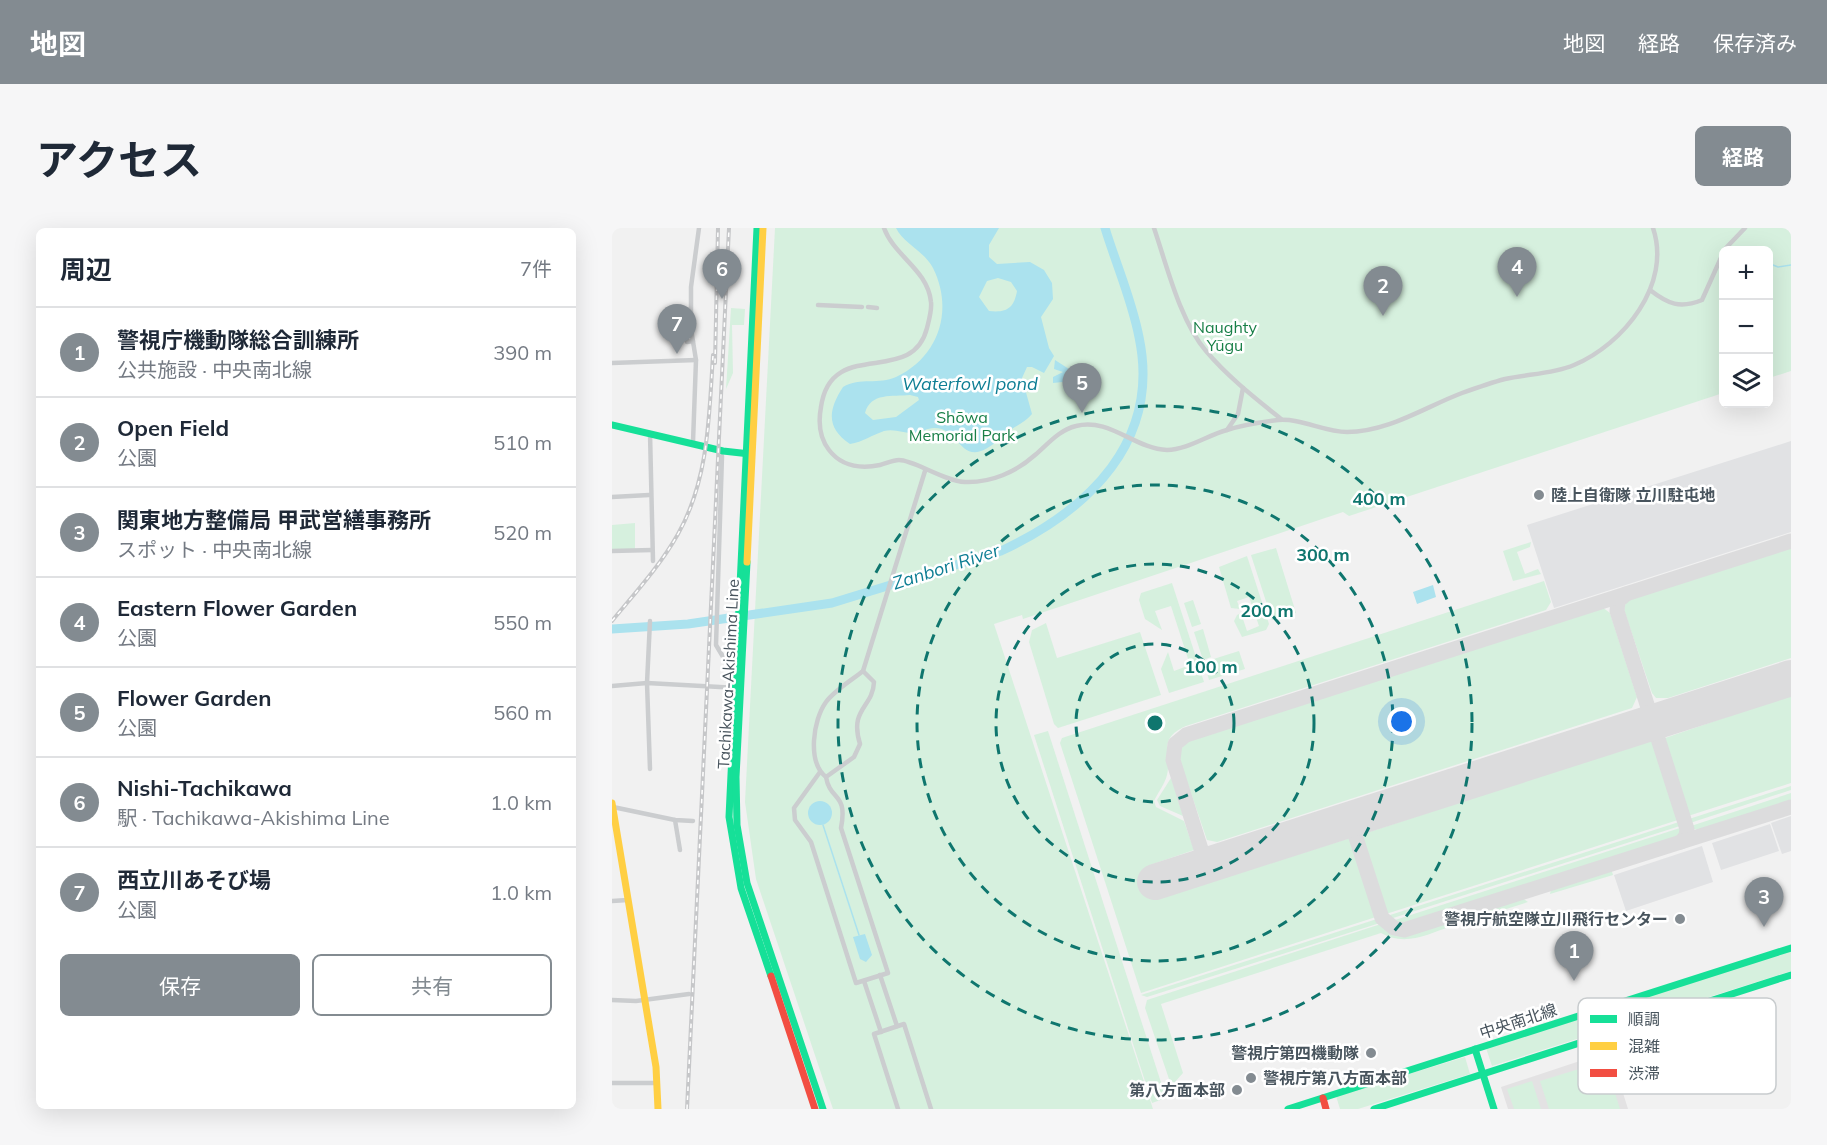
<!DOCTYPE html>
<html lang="ja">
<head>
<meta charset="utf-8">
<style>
  body { margin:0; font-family:Mulish,"Noto Sans JP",sans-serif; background:#f6f6f7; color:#1f2937 }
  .controls { position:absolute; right:18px; top:18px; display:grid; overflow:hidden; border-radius:9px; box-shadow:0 6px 24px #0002 }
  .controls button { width:54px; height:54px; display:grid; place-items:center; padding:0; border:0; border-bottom:2px solid #e0e1e3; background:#fff; color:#1f2937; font:30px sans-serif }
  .you { position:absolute; left:790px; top:494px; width:21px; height:21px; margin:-15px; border:4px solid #fff; border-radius:50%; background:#1a73e8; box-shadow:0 0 0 9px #1a73e833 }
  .badge { display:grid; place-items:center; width:39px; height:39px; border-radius:50%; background:#838b91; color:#fff; font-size:20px; font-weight:700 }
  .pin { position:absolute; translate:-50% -50px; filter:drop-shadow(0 2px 3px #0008) }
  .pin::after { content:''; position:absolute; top:32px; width:21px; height:18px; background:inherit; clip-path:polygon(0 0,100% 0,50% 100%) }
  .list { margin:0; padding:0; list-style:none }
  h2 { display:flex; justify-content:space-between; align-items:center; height:78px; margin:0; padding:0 24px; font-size:26px }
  h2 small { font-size:20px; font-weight:400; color:#747a83 }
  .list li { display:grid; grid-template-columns:39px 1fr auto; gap:18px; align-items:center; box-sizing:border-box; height:90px; padding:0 24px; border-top:2px solid #e0e1e3 }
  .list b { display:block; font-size:22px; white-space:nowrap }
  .list p { margin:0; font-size:20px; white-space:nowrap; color:#747a83 }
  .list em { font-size:20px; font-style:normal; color:#747a83 }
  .actions { display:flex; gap:12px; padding:18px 24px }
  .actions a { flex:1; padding:14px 0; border:2px solid #838b91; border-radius:9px; text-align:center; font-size:21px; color:#838b91 }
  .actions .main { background:#838b91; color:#fff }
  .icon { flex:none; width:33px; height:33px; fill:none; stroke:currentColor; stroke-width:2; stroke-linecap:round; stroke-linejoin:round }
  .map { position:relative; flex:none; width:1179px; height:881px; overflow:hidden; border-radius:9px }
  header { display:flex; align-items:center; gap:36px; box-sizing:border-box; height:84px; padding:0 30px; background:#838b91; color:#fff }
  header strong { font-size:28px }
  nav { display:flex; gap:33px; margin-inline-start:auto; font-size:21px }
  .intro { display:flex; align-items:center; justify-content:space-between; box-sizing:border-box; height:144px; padding:0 36px }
  h1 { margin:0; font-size:42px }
  .button { padding:15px 27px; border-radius:9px; background:#838b91; color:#fff; font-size:21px; font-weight:700 }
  main { display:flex; gap:36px; padding:0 36px }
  aside { flex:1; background:#fff; border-radius:9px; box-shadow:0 6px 24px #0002 }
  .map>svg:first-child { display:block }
  .education { fill:#e3e2e3 }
  .airport { fill:#e1e2e4 }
  .green { fill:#d6f0de }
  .water { fill:#abe2ee; fill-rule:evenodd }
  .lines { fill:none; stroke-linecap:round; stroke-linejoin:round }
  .stream { stroke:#abe2ee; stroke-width:1.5 }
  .river { stroke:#abe2ee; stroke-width:9 }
  .taxiway { stroke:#dcdcdd; stroke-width:15 }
  .runway { stroke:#dcdcdd; stroke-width:36 }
  .street { stroke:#cbcdcf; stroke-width:4.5 }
  .fast { stroke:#16e098; stroke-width:7 }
  .slow { stroke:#ffcf43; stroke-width:7 }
  .jam { stroke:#f24e42; stroke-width:7 }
  .rail-casing { stroke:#c6c7c9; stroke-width:4 }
  .rail { stroke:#fff; stroke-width:1.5; stroke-dasharray:4.5; stroke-linecap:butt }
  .ring { fill:none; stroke:#0f766e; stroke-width:3; stroke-dasharray:10 8 }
  .poi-dot { fill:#838b91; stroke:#fff; stroke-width:2 }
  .labels { text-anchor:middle; stroke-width:5; stroke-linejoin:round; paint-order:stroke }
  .park-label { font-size:16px; fill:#187f47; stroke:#fff }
  .poi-label { font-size:16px; font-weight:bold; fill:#48545d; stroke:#fff; text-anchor:end }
  .street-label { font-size:16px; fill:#48545d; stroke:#fff }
  .water-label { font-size:18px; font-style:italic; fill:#0e7e94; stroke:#fff }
  .key { fill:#fff; stroke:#c8ccce; stroke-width:1.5 }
  .key-label { font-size:16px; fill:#48545d }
  .centre { fill:#0f766e; stroke:#fff; stroke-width:3 }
  .ring-label { font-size:18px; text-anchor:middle; font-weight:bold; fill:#0f766e; stroke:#fff; stroke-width:5; stroke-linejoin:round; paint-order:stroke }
</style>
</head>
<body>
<header>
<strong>地図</strong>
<nav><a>地図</a><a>経路</a><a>保存済み</a></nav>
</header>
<div class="intro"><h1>アクセス</h1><a class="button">経路</a></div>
<main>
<aside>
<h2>周辺<small>7件</small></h2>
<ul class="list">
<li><span class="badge">1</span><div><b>警視庁機動隊総合訓練所</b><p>公共施設 · 中央南北線</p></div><em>390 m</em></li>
<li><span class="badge">2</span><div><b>Open Field</b><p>公園</p></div><em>510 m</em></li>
<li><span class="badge">3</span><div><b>関東地方整備局 甲武営繕事務所</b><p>スポット · 中央南北線</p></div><em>520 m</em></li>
<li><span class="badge">4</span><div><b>Eastern Flower Garden</b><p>公園</p></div><em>550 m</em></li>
<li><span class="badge">5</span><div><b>Flower Garden</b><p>公園</p></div><em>560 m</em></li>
<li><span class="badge">6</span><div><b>Nishi-Tachikawa</b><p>駅 · Tachikawa-Akishima Line</p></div><em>1.0 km</em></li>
<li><span class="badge">7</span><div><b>西立川あそび場</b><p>公園</p></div><em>1.0 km</em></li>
</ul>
<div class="actions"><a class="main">保存</a><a>共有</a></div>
</aside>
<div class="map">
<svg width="1179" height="881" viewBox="0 0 1179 881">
  <rect width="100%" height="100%" fill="#f1f1f1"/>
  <path class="education" d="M998 823 1016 881H896L889 859Z"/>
  <g class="airport">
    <path d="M1179 213V304L942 380 915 297Z"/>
    <path d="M1179 588V623L1170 626 1159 595Z"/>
    <path d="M1158 596 1167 623 1109 642 1100 615Z"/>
    <path d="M1090 618 1101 654 1014 683 1002 647Z"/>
  </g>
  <g class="green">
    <path d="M163 0H1179V143L1157 150 1156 22H1112L1111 165 737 288 731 284 411 391 410 387 382 396 541 881H221L144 651 133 574Z"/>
    <path d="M119 80 133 81 132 97H120L121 145 114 161Z"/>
    <path d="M23 295V322L0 321V297Z"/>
    <path d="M919 314 918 319 905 324 913 346 926 341 929 346 901 353 891 323Z"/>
    <path d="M1179 318V430L1056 470H1044L1040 465 1012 382 1014 373Z"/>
    <path d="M664 320 684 385 660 392 639 327Z"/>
    <path d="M635 328 657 396 654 402 630 409 622 393 625 387 629 385 635 403 647 398 637 369 625 373 628 381 619 380 607 339Z"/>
    <path d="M932 353 939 374 934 382 574 498C544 511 560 528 555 547 553 556 546 564 542 573L544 579 572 593 582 622 538 637 548 670 738 610 743 614 767 688 529 765 448 515 450 510Z"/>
    <path d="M560 355 592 454 557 465 549 441 556 424 562 443 578 437 559 378 543 383 550 402 533 391 527 372 529 365Z"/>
    <path d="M581 372 589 396 580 399 572 375Z"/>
    <path d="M990 379 998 385 1025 469 1020 480 605 614 595 612 567 530V524L574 514Z"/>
    <path d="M434 395 445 430 528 404 549 467 446 500 442 496 417 414 420 402Z"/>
    <path d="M591 401 599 429 591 432 582 404Z"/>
    <path d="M627 423 633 441 597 452 592 434Z"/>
    <path d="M1179 467V555L1076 588 1053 518V510Z"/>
    <path d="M436 503 554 870 540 875 422 507Z"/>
    <path d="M1036 513H1041L1045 518 1069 591 774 686 750 613 751 606Z"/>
    <path d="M559 550 560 552 571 588 548 578 545 572Z"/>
    <path d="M1179 558V562L1078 595 1077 591Z"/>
    <path d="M1179 565V573L1088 602 1081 601 1079 598Z"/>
    <path d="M1070 593 1071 597 778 691 775 688Z"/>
    <path d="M1071 599 1072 605 1068 609 801 695 790 696 780 693Z"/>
    <path d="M999 640 1001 647 938 666 940 658Z"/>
    <path d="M909 669 916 674 863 691 866 682Z"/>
    <path d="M768 690 771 694 535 769 529 767Z"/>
    <path d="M832 693 840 698C816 706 793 719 769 705L549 776 571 845 562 855 557 851 533 780 535 772 772 695C788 713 814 699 832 693Z"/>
    <path d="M1179 723V743L880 838 874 820Z"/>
    <path d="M853 829 858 846 746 881H728L724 868Z"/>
    <path d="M993 833 1008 881H937L928 853Z"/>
    <path d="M920 853 929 881H902L895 861Z"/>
  </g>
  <g class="water">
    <path d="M284 0H387L377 17V29L385 36 418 34 432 42 440 55 441 71 429 89 437 120 442 128 432 145 420 139H415L410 150 420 186C412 196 400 199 391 208 347 249 351 199 322 200 315 200 310 204 304 205 293 206 283 200 272 203 260 207 251 214 238 216 214 200 216 182 231 159 248 149 267 157 284 149 327 129 342 82 321 40 312 23 292 16 284 0ZM386 50 399 54 405 63C402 80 395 85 377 83L367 69 375 53ZM298 167 306 169 307 172 284 189 261 192 253 185C259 164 280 169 298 167Z"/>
    <path d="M443 132 457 141 462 150 460 153 441 155V149L451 144 442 141Z"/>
    <path d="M821 357 824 369 805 376 801 364Z"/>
    <circle cx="208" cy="585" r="12"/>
    <path d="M253 706 260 727 254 734 248 731 241 709Z"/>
  </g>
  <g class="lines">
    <g class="stream">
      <path d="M1156 35 1166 39 1179 37"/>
      <path d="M211 597 247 707"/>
    </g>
    <path class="river" d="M0 401 76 396 220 375 389 323C477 282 549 213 527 109 520 72 504 36 493 0"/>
    <g class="taxiway">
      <path d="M1014 366 1006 373 1005 383 1075 601 1074 608 1069 614"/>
      <path d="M738 591 770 690 782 700 792 702 1179 579"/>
      <path d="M594 637 561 532 563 516 574 507 1179 313"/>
    </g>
    <path class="runway" d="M543 654 1179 450"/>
    <g class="street">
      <path d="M272 0C282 28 316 42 319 74 320 82 317 92 315 100 300 160 219 108 209 179 206 195 207 209 217 222 230 239 248 241 268 237 273 236 281 232 287 232 302 232 332 253 353 254 379 255 404 244 423 227 436 216 447 202 464 198 497 189 523 221 555 222 575 222 596 207 615 202 631 197 650 194 666 192 689 190 712 204 735 204 776 204 813 179 850 165 864 160 878 155 893 151 915 146 941 146 962 137 1012 116 1060 56 1041 0"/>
      <path d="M542 0C555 38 568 93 594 123 616 149 643 170 669 191"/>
      <path d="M1112 22 1133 0"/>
      <path d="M1038 62C1056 76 1068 81 1090 72L1112 23"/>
      <path d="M206 77 250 79"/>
      <path d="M256 79 265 80"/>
      <path d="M78 88 72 92 75 114 81 113"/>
      <path d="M0 135 84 132"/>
      <path d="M615 202 626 186 631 160"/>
      <path d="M38 205 41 333"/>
      <path d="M81 214 84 132 79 101V59L87 0"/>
      <path d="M110 228 104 417 123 449"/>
      <path d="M0 269 37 267"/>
      <path d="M0 323 40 322"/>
      <path d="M38 393 35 455 38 541"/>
      <path d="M0 458 35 455 126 460"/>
      <path d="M208 544 182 580 183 592 199 614 244 755 276 745 229 600C236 564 218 573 214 549L242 529 248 516C237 480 261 480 262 454L251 443 313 243"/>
      <path d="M214 549C195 534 201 492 214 474 223 462 240 452 251 443"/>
      <path d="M1 579 63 592 81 593"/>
      <path d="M63 592 68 622"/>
      <path d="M0 673 16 672"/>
      <path d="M268 747 285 798"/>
      <path d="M252 753 269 804"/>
      <path d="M0 772 24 773 77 766"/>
      <path d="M0 855H45"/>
      <path d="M286 881 262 806 292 796 319 881"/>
    </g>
    <g class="fast">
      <path d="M145 0 117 589 129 660 159 748"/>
      <path d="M0 197 111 223 138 226"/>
      <path d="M135 334 124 549 125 597 135 655 211 881"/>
      <path d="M863 821 882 881"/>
      <path d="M676 881 1179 720"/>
      <path d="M762 881 1179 747"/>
    </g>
    <g class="slow">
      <path d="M135 334 151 0"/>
      <path d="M0 575 44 839 46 881"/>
    </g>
    <g class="jam">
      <path d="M159 748 203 881"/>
      <path d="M711 870 714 881"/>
    </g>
    <defs>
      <g id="rail">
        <path d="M103 135 106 0"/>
        <path d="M0 393C23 365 48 338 66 306 97 251 97 188 101 127"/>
        <path d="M75 881 117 0"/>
      </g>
    </defs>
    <use href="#rail" class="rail-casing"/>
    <use href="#rail" class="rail"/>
  </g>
  <g class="ring">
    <circle cx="543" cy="495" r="79"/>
    <circle cx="543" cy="495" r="159"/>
    <circle cx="543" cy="495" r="238"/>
    <circle cx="543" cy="495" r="317"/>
  </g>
  <g class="poi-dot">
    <circle cx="927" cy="267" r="6"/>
    <circle cx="1068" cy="691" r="6"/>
    <circle cx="759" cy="825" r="6"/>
    <circle cx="639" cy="850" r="6"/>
    <circle cx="625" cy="862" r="6"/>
  </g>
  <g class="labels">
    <g class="park-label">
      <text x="613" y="105">Naughty<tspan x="613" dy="18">Yūgu</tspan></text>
      <text x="350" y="195">Shōwa<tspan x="350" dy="18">Memorial Park</tspan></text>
    </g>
    <g class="poi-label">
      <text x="939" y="273" text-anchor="start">陸上自衛隊 立川駐屯地</text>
      <text x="1056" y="697">警視庁航空隊立川飛行センター</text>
      <text x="747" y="831">警視庁第四機動隊</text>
      <text x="651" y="856" text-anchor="start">警視庁第八方面本部</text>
      <text x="613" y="868">第八方面本部</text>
    </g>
    <g class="street-label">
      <text transform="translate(116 446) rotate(-87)" y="6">Tachikawa-Akishima Line</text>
      <text transform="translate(906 793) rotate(-18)" y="6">中央南北線</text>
    </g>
    <g class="water-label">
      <text x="358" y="162">Waterfowl pond</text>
      <text transform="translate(334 339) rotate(-18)" y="6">Zanbori River</text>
    </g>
  </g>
  <rect x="966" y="770" width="198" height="96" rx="9" class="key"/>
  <rect x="978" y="787" width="27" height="8" fill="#16e098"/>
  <rect x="978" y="814" width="27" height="8" fill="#ffcf43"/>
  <rect x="978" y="841" width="27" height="8" fill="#f24e42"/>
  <g class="key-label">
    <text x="1016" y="797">順調</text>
    <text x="1016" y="824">混雑</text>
    <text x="1016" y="851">渋滞</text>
  </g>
  <circle cx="543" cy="495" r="9" class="centre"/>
  <g class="ring-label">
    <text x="767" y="277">400 m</text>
    <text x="711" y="333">300 m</text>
    <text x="655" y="389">200 m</text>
    <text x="599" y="445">100 m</text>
  </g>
</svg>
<div class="controls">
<button>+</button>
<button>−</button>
<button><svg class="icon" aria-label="layers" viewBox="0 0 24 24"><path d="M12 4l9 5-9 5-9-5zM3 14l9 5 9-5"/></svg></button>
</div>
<div class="you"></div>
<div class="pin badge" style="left:962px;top:753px">1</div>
<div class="pin badge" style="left:771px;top:88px">2</div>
<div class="pin badge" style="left:1152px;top:699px">3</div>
<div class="pin badge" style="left:905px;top:69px">4</div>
<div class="pin badge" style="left:470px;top:185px">5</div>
<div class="pin badge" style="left:110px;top:71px">6</div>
<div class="pin badge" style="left:65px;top:126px">7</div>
</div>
</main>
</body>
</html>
